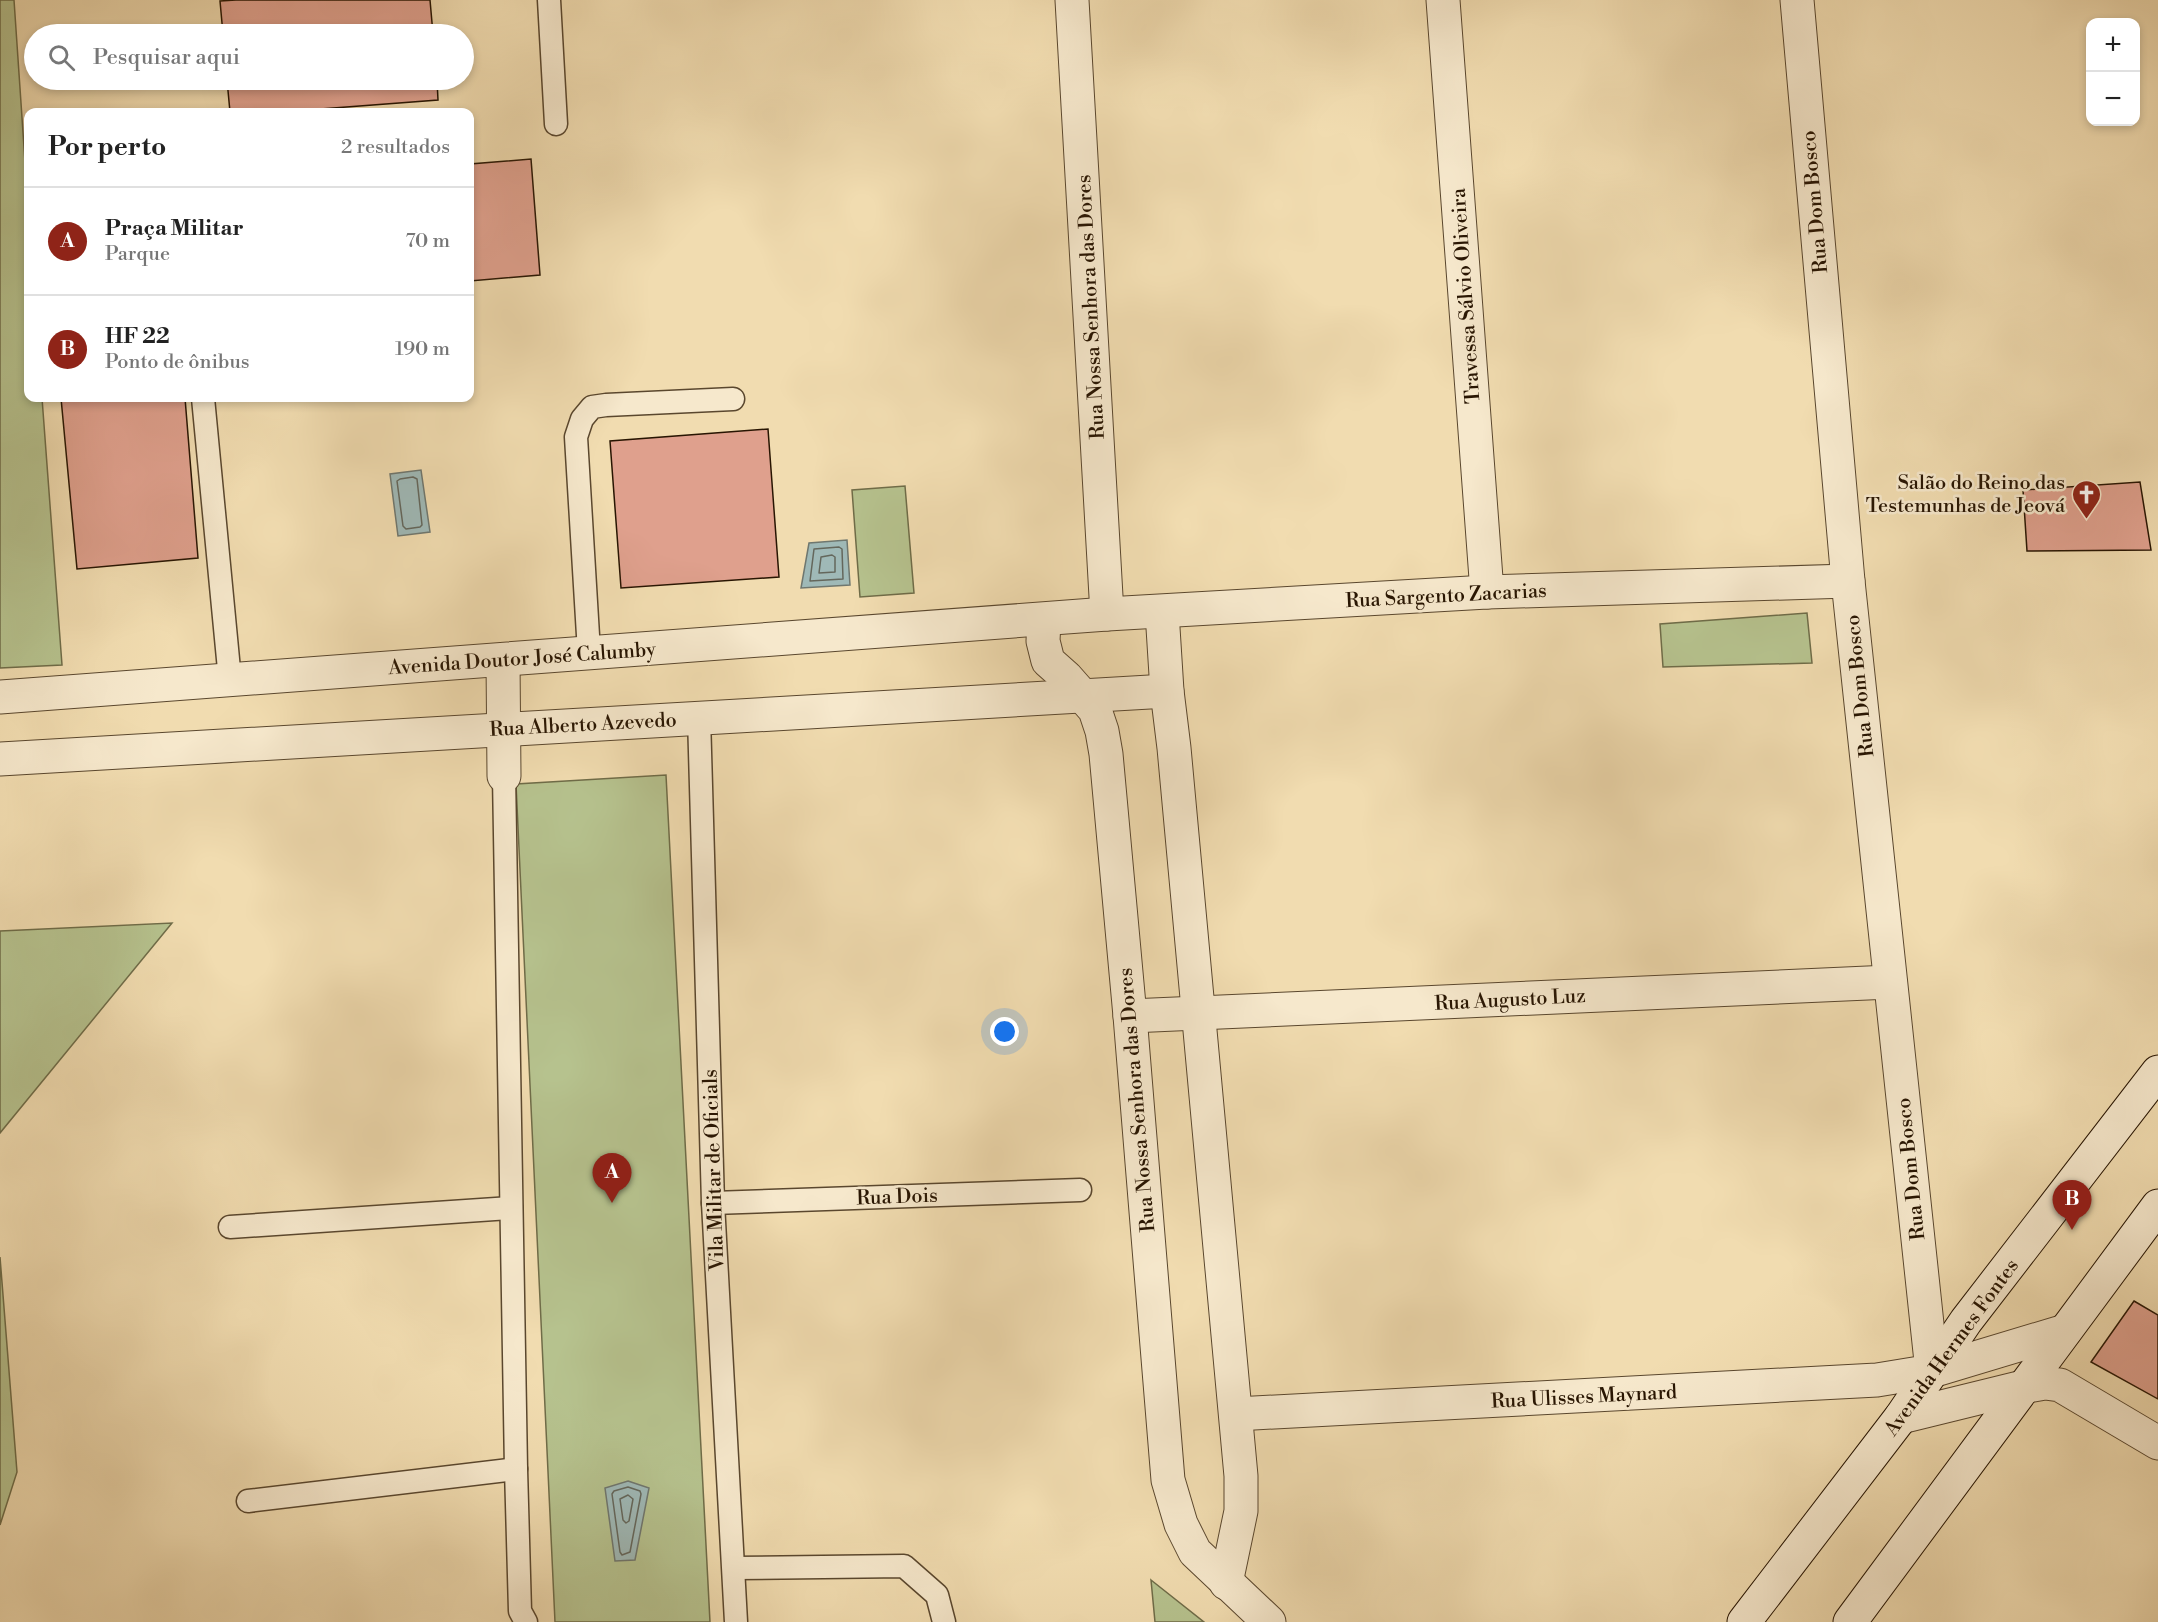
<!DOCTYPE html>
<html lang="pt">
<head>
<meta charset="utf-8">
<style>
  body { margin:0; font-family:"Libre Bodoni",serif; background:#f2f2f2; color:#222 }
  .controls { position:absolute; right:18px; top:18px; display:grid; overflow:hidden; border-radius:12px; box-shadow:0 3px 9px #0003 }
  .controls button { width:54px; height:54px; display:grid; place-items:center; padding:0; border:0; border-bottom:2px solid #e0e0e0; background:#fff; color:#222; font:30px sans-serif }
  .you { position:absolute; left:1005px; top:1032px; width:21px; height:21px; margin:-15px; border:4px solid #fff; border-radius:50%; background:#1a73e8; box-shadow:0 0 0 9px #1a73e833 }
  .badge { display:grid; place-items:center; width:39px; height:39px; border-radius:50%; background:#8f2418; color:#fff; font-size:20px; font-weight:700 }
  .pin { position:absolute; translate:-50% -50px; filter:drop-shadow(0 2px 3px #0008) }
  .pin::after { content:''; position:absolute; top:32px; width:21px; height:18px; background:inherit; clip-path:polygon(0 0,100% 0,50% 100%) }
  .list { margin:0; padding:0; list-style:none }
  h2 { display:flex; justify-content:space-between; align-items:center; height:78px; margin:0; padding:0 24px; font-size:26px }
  h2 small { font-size:20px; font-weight:400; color:#767676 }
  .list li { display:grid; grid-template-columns:39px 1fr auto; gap:18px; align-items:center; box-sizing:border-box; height:108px; padding:0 24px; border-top:2px solid #e0e0e0 }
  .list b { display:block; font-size:22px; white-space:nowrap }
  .list p { margin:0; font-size:20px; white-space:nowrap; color:#767676 }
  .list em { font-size:20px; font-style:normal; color:#767676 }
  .icon { flex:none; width:33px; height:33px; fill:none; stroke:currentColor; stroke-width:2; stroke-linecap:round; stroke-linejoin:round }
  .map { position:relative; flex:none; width:2158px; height:1622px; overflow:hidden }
  .search { position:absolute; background:#fff; box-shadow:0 3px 9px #0003; left:24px; top:24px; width:450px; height:66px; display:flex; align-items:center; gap:15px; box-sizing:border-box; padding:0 21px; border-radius:33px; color:#767676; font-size:22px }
  .panel { position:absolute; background:#fff; box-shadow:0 3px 9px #0003; left:24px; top:108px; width:450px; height:294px; border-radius:12px }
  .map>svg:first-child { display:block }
  .green { fill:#b6c28e; stroke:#6f6c48; stroke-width:1.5 }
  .water { fill:#9fb9b7; stroke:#6f776f; stroke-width:1.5 }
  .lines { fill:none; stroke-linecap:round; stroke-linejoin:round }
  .shore { stroke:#64675c; stroke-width:1.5 }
  .building { fill:#dfa08d; stroke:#281502; stroke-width:1.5 }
  .lane-casing { stroke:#5a472e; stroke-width:25 }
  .street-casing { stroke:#5a472e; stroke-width:35 }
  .secondary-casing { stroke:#281502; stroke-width:35 }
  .lane { stroke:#f6e8cc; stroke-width:22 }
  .street { stroke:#f6e8cc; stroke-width:33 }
  .secondary { stroke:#f6e8cc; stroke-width:33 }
  .labels { text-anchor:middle; stroke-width:5; stroke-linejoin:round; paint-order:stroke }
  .street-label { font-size:20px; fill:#281502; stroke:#f6e8cc }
  .poi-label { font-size:20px; fill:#281502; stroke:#f6e8cc; text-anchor:end }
</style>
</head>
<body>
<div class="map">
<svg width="2158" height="1622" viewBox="0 0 2158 1622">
  <rect width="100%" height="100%" fill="#f1dcb0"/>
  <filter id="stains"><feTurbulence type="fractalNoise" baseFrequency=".00333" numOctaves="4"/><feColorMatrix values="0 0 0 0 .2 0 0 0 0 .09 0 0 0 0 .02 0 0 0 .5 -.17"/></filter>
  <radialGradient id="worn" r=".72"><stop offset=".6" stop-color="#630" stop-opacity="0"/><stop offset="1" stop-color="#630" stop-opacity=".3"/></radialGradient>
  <g class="green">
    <path d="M0 0H14L28 206V398H42L62 665 0 668Z"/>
    <path d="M905 486 914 593 860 597 852 490Z"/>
    <path d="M1807 613 1812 663 1663 667 1660 624Z"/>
    <path d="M666 775 710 1622H555L516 784Z"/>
    <path d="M172 923 0 1133V931Z"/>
    <path d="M0 1257 17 1472 0 1525Z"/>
    <path d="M1151 1580 1204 1622H1155Z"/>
  </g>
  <g class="water">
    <path d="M421 470 430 532 398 536 390 474Z"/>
    <path d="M847 540 850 585 801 588 809 543Z"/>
    <path d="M628 1481 649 1488 635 1560 615 1561 605 1488Z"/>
  </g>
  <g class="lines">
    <g class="shore">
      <path d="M413 477 417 479 422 525 420 527 406 529 403 526 397 481 400 479Z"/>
      <path d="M839 547 842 549 843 579 810 581 814 549Z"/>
      <path d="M832 555 835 557V572L819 573 821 557Z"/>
      <path d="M628 1487 640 1491 641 1494 630 1552 622 1555 620 1552 612 1494 614 1491Z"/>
      <path d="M628 1495 633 1499 629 1521 626 1523 623 1520 620 1499Z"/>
    </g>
  </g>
  <g class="building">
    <path d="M236 0H430L433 34H223L220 1Z"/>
    <path d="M227 80H437L438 100 281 112H230Z"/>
    <path d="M531 159 540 275 470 281V164Z"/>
    <path d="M61 398H185L198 558 77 569Z"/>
    <path d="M768 429 779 577 621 588 610 441Z"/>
    <path d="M2140 482 2151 550 2027 551 2023 490Z"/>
    <path d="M2134 1301 2158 1315V1399L2091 1362Z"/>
  </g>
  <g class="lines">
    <defs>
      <g id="lane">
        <path d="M549 0 556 124"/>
        <path d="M203 398 230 680"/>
        <path d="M589 652 576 437 582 419 592 407 606 405 733 399"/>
        <path d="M699 717 713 1203 736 1622"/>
        <path d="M504 776 516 1469 520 1611 526 1622"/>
        <path d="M713 1203 1080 1190"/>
        <path d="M230 1227 511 1208"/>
        <path d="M248 1501 516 1469"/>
        <path d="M735 1568 904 1566 937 1595 944 1622"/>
      </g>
      <g id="street">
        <path d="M1072 0 1107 614"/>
        <path d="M1443 0 1487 592"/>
        <path d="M1797 0 1848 581 1932 1371"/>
        <path d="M1162 612 1167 691 1174 748 1241 1476V1511L1226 1583"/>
        <path d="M1044 620 1043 641 1048 661 1066 677 1095 710 1102 731 1106 754 1130 1016 1168 1480 1181 1524 1195 1552 1269 1622"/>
        <path d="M503 660 504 776"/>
        <path d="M0 697 1107 614 1487 592 1848 581"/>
        <path d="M0 759 1167 691"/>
        <path d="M1130 1016 1890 982"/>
        <path d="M1236 1414 1877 1380 1932 1371 2065 1331"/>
        <path d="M1901 1417 2027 1386 2045 1383 2060 1385 2158 1443"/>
      </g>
      <g id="secondary">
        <path d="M1744 1622 1901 1417 1966 1321 2158 1072"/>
        <path d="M1850 1622 2158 1206"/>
      </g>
    </defs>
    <use href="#lane" class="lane-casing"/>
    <use href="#street" class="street-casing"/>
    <use href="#secondary" class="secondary-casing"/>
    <use href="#lane" class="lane"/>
    <use href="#street" class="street"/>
    <use href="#secondary" class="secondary"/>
  </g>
  <defs>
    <symbol id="church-pin" viewBox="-11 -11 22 30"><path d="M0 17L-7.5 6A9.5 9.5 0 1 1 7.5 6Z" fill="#8f2418" stroke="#f6e8cc"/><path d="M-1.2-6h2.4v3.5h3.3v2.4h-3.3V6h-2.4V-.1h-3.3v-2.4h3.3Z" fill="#fff"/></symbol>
  </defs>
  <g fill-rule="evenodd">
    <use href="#church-pin" x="2070" y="478" width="33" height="45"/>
  </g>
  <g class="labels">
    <g class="street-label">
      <text transform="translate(1814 202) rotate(-95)" y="7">Rua Dom Bosco</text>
      <text transform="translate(1465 296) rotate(-94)" y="7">Travessa Sálvio Oliveira</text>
      <text transform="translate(1090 307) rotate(-93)" y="7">Rua Nossa Senhora das Dores</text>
      <text transform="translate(1446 595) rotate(-3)" y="7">Rua Sargento Zacarias</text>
      <text transform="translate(522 658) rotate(-4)" y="7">Avenida Doutor José Calumby</text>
      <text transform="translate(1859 686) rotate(-96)" y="7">Rua Dom Bosco</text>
      <text transform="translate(583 724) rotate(-3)" y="7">Rua Alberto Azevedo</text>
      <text transform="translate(1510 999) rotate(-3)" y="7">Rua Augusto Luz</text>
      <text transform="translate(1136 1100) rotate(-95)" y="7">Rua Nossa Senhora das Dores</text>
      <text transform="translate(1910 1169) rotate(-96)" y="7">Rua Dom Bosco</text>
      <text transform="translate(713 1170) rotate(-92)" y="7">Vila Militar de Oficials</text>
      <text transform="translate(897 1196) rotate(-2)" y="7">Rua Dois</text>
      <text transform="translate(1951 1347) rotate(-54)" y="7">Avenida Hermes Fontes</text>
      <text transform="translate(1584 1396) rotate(-3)" y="7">Rua Ulisses Maynard</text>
    </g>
    <g class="poi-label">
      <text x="2065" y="489">Salão do Reino das<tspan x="2065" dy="23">Testemunhas de Jeová</tspan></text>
    </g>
  </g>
  <rect width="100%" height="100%" filter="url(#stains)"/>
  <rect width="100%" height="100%" fill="url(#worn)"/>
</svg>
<div class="controls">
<button>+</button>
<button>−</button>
</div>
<div class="you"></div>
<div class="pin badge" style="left:612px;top:1203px">A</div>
<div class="pin badge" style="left:2072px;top:1230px">B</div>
<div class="search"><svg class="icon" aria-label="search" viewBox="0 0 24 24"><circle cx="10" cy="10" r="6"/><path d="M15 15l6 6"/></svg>Pesquisar aqui</div>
<section class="panel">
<h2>Por perto<small>2 resultados</small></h2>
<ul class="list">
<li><span class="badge">A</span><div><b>Praça Militar</b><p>Parque</p></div><em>70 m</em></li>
<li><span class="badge">B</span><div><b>HF 22</b><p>Ponto de ônibus</p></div><em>190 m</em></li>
</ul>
</section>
</div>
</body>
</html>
